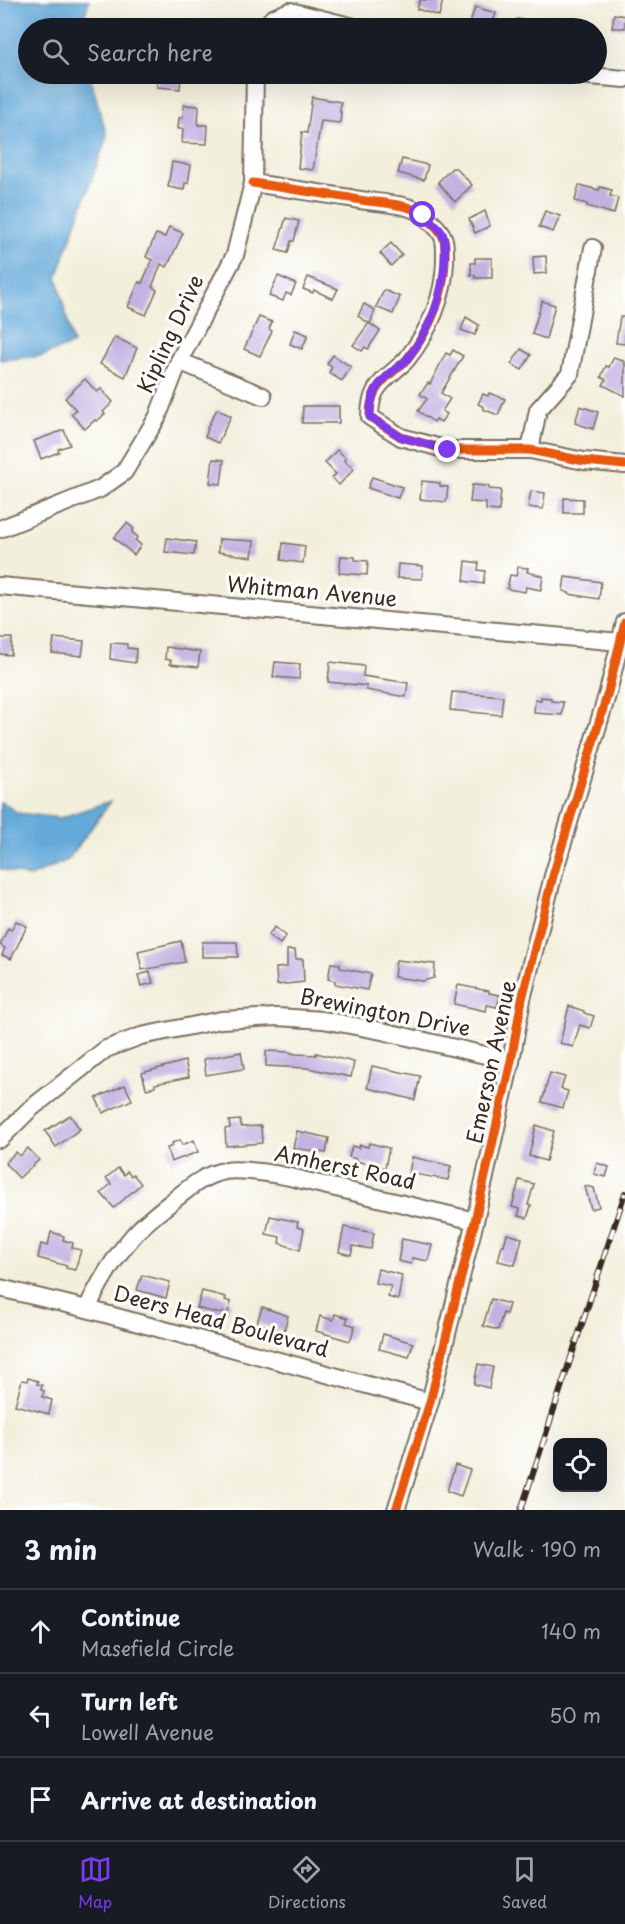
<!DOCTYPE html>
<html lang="en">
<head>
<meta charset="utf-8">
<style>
  body { margin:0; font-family:"Playpen Sans",sans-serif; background:#242831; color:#f1f3f6 }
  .controls { position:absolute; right:18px; bottom:18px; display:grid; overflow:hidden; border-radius:12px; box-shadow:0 6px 24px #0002 }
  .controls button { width:54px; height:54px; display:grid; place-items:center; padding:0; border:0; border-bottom:2px solid #363941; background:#171b24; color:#f1f3f6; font:30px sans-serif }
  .stop { position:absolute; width:18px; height:18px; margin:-14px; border:4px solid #7c3aed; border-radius:50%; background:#fff }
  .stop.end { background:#7c3aed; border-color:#fff; box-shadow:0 2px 6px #0008 }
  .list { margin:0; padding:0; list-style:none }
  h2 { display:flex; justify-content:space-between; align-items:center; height:78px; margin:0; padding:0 24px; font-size:26px }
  h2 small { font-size:20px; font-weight:400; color:#9ea1a6 }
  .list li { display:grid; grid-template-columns:39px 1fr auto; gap:18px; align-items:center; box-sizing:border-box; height:84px; padding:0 24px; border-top:2px solid #363941 }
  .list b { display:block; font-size:22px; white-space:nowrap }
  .list p { margin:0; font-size:20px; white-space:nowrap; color:#9ea1a6 }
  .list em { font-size:20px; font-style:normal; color:#9ea1a6 }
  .icon { flex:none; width:33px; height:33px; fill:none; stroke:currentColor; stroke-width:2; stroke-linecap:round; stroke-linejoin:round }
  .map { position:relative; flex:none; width:625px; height:1510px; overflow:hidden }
  .search { position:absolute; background:#171b24; box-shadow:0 6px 24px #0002; left:18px; right:18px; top:18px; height:66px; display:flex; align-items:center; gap:15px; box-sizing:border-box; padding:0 21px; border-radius:33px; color:#9ea1a6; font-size:22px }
  .sheet { height:330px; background:#171b24 }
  nav { display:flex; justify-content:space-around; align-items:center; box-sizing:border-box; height:84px; border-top:2px solid #363941; background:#171b24; font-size:16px; color:#9ea1a6 }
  nav a { display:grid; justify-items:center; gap:3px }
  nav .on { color:#7c3aed }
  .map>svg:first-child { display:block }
  .water { fill:#64a9d9; stroke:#506a7c; stroke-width:1.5 }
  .building { fill:#c1b2e1 }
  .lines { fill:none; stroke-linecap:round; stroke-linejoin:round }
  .minor-casing { stroke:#7b6f60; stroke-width:20 }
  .minor { stroke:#fff; stroke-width:16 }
  .rail-casing { stroke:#3b2a1e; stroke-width:6 }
  .rail { stroke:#fff; stroke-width:4; stroke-dasharray:11; stroke-linecap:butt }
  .cycleway-casing { stroke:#fff; stroke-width:13 }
  .cycleway { stroke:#e8590c; stroke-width:9 }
  .route { stroke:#7c3aed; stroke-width:8 }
  .labels { text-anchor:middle; stroke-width:6; stroke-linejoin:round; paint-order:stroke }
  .street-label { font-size:21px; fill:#3b2a1e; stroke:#fff }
</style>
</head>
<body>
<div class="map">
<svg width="625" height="1510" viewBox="0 0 625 1510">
  <rect width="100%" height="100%" fill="#fff"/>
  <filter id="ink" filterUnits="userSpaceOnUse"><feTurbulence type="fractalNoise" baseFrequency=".0167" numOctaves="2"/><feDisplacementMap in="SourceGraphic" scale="12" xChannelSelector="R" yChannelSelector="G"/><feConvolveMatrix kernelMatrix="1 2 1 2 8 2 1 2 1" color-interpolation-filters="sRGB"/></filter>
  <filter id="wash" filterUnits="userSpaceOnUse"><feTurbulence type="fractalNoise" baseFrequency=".008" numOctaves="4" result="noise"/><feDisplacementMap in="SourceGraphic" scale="24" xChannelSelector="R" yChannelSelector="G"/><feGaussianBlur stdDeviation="1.35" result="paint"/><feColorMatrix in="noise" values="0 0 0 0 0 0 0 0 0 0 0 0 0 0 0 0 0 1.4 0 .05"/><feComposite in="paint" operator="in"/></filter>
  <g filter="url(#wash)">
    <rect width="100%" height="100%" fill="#f2efdc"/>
    <g class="water">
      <path d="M0 0H89L81 28H28V74H89L107 136 57 277 73 344 42 356 0 360Z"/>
      <path d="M111 801 68 860 29 877 0 869V802L3 803 18 813 60 818Z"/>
    </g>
    <g id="blocks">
      <g class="building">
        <path d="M420 0H443L439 16 417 9Z"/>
        <path d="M475 7 496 13 491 28 470 23Z"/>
        <path d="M614 14 625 16V28H612Z"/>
        <path d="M517 19 545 23 544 28H515Z"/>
        <path d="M158 74H181L180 89 157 87Z"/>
        <path d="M312 97 341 102 340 112H341L340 123 321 121 313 170 298 168 302 132 307 133Z"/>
        <path d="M184 105 199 106 198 125H208L207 144 182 143 183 129H178L179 118H183Z"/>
        <path d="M402 159 428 165 424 180 398 173Z"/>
        <path d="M172 162 191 165 188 183H185L184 190 168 187Z"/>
        <path d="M452 168H456L472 185 455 202 438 182Z"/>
        <path d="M579 185 599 190 600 187 612 190 610 196 618 198 614 214 587 206V204L575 201Z"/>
        <path d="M485 211 490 226 475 233 469 219Z"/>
        <path d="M545 211 560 216 553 232 539 227Z"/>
        <path d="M286 218 299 221 294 241H291L288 253 276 250Z"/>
        <path d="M169 227 183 233 167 267 161 264 152 287 157 290 146 315 128 307 139 282 142 283 152 260 146 257 156 234 165 237Z"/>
        <path d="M391 243 402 255 391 266 380 253Z"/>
        <path d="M546 256 547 273 534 274 533 257Z"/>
        <path d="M475 258H492V278H475V275H471V263H475Z"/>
        <path d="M278 276 296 284 291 295 286 293 283 301 269 296Z"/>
        <path d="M308 277 338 289 333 299 314 290 313 293 303 289Z"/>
        <path d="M384 290 400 297 393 314 376 307Z"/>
        <path d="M542 301 555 305 546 339 532 334Z"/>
        <path d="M364 304 375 310 370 324 358 316Z"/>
        <path d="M259 317 272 322 269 329 272 331 260 356 244 349Z"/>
        <path d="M466 317 479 325 475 335 461 330Z"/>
        <path d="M620 317H625V344L616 343Z"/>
        <path d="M369 323 380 331 368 349 365 347 362 351 353 345Z"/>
        <path d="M295 330 308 335 302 349 290 344Z"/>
        <path d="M115 337 137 348 125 377 100 364Z"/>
        <path d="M521 349 531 355 522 370 511 364Z"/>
        <path d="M453 350 463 356 441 393 450 399 442 411 447 414 441 422 436 419 434 422 418 411 427 399 420 394 428 383 430 384 446 353 450 355Z"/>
        <path d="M333 355 351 367 342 381 329 373 332 367 327 364Z"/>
        <path d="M614 357 625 362V396L603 385 606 380 601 377 606 366 609 367Z"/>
        <path d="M85 379 97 392 101 389 113 402 103 412 105 414 97 421 95 420 85 429 71 414 76 410 65 398Z"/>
        <path d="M489 393 505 399 498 415 483 409 484 407 478 404 483 394 488 396Z"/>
        <path d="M303 406H339V423H302Z"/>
        <path d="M580 406 598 412 593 429 575 423Z"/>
        <path d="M217 409 231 416 218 443 205 437 208 429 207 428Z"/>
        <path d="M64 430 70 445 58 449 59 452 41 459 34 441Z"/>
        <path d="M337 450 346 458 344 460 354 469 339 485 332 478 336 474 325 463Z"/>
        <path d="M213 459 224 460 221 484 210 483Z"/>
        <path d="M372 477 402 487 398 498 368 488Z"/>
        <path d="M422 481 440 483V486L448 487 446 502 420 499Z"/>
        <path d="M472 485 489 486V489L501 490 499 511 486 510V503L470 502Z"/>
        <path d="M531 491 545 493 543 509 528 507Z"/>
        <path d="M564 498 583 499V513H564Z"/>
        <path d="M127 523 134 529 132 532 138 537 135 540 141 545 134 555 114 538Z"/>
        <path d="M167 538 196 542 194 555 165 552Z"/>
        <path d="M219 539 254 541 252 557 218 552Z"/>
        <path d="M283 543 305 546 303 563 281 560Z"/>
        <path d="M341 556 355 557V560L368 561 367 575 339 573Z"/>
        <path d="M466 561 479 563 478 570 485 571 483 584 464 581Z"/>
        <path d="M398 564 423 566 422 579 397 578Z"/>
        <path d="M518 567 528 568 527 572 543 576 541 590 526 587 525 592 507 589 510 575 516 576Z"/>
        <path d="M565 577 601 582 599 599 569 594V593L563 591Z"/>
        <path d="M0 638H12L11 655 0 654Z"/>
        <path d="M54 638 84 641 82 656 52 653Z"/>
        <path d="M111 643 127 644V648L136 649 135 663 110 659Z"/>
        <path d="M166 647 200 652 198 667 170 664 171 660 165 659Z"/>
        <path d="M275 662 300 664 299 679 273 677Z"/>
        <path d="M330 662 364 666 363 676 408 683 406 697 366 690 367 686 328 682Z"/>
        <path d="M452 692 503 696 501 715 450 710Z"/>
        <path d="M541 697 551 698V701L563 702 562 715 534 713 535 699 541 700Z"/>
        <path d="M16 921 27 926 11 959 2 955 5 948 0 945 8 928 11 930Z"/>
        <path d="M275 927 286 936 280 944 268 935Z"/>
        <path d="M181 941 185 962 142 970 138 951Z"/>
        <path d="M202 942H237L238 957H202Z"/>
        <path d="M287 950H295L296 959H303L304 982 277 985 276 968 287 967Z"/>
        <path d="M396 960 435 964 434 978 423 981 394 977Z"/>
        <path d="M331 963 340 964V968L371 974 367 990 335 984V981L328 979Z"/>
        <path d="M150 972 153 983 141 986 138 975Z"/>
        <path d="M458 985 489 991V993L500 995 497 1007 487 1005 486 1011 454 1004Z"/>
        <path d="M569 1006 584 1011V1013L594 1016 590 1028 580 1025 573 1047 560 1043Z"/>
        <path d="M266 1051 289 1052 295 1054 316 1055V1053L354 1062 351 1077 307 1068 266 1066Z"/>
        <path d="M241 1052 244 1069 206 1075 204 1059Z"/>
        <path d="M185 1061 189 1077 155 1084V1087L147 1089 146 1088 142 1073Z"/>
        <path d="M372 1066 420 1076 415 1100 367 1088Z"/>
        <path d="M550 1073 565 1077 561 1089 568 1091 563 1108 542 1102Z"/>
        <path d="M125 1085 132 1100 103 1113 96 1098Z"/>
        <path d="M70 1115 80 1129 56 1147 45 1131Z"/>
        <path d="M240 1120 241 1127 261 1126 262 1143 226 1146 225 1129 230 1128 229 1121Z"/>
        <path d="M536 1125 554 1131 546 1161 529 1156Z"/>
        <path d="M297 1131 329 1138 326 1153 293 1148Z"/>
        <path d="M180 1140 182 1145 194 1140 198 1152 171 1162 167 1148 173 1146 172 1143Z"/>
        <path d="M369 1143 389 1148 385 1168 356 1161 357 1159 349 1157 352 1146 359 1148 360 1145 368 1147Z"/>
        <path d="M28 1148 39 1160 19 1178 5 1163 16 1152 20 1156Z"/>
        <path d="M412 1157 451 1166 448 1180 409 1173Z"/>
        <path d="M597 1163 609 1167 606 1177 594 1174Z"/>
        <path d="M118 1168 124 1175 127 1171 131 1176 133 1174 141 1184 114 1208 101 1193 111 1184 106 1178Z"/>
        <path d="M519 1180 534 1184 528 1205 531 1206 527 1218 518 1216 520 1209 512 1207Z"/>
        <path d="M585 1186 594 1188 599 1207 591 1209Z"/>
        <path d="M270 1216 298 1222 297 1227 304 1229 300 1250 279 1243 280 1237 266 1234Z"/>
        <path d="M344 1227 374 1233 371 1249 353 1246 351 1255 339 1252Z"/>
        <path d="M51 1232 64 1236 63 1240 73 1243 72 1248 81 1250 75 1270 66 1268 67 1266 38 1258 41 1244 48 1246Z"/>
        <path d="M507 1234 522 1238 515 1265 498 1261 502 1245H504Z"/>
        <path d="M402 1239 432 1245 428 1261 412 1258 411 1264 398 1261Z"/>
        <path d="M378 1269 402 1275 398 1300 388 1297 391 1286 375 1283Z"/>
        <path d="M142 1275 170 1282 166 1298 137 1290Z"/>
        <path d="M202 1291 226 1297 225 1300 231 1302 228 1313 222 1312 221 1314 197 1308Z"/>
        <path d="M491 1299 509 1304 506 1314 503 1313 498 1330 483 1326Z"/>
        <path d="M262 1307 288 1316 284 1331 257 1323Z"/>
        <path d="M335 1314 348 1318 346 1323 355 1326 350 1341 316 1331 320 1316 333 1320Z"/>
        <path d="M383 1334 413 1343 409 1357 379 1349Z"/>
        <path d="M478 1364 493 1367 489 1388 474 1384Z"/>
        <path d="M28 1378 38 1381 37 1384 42 1385 41 1390 44 1391 42 1397 52 1400 49 1414 15 1405 22 1380 27 1381Z"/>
        <path d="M455 1465 470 1470 461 1496 447 1491Z"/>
      </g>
    </g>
  </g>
  <g filter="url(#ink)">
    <use href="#blocks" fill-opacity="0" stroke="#7b6f60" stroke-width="1.5"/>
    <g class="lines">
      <defs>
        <g id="minor">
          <path d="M263 28 273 18 290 11 358 28"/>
          <path d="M566 74 625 79"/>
          <path d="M253 183 350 198C368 203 402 202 417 211 422 213 426 218 431 222 447 236 445 243 445 262 444 297 429 331 407 359 404 363 398 367 394 371 377 385 370 394 370 417L401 437 448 450H530L584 461 625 465"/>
          <path d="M179 361 263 396"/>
          <path d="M530 450 538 410 570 374 593 248"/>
          <path d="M0 529 100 489 124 472 157 418 179 361 235 255 253 183 255 74"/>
          <path d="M0 586 620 642"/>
          <path d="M0 1139 29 1110 106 1049 141 1036 221 1020 277 1017 323 1020 382 1031 511 1061"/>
          <path d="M0 1288 87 1309 430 1402"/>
          <path d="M87 1309C99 1283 114 1258 133 1236 145 1222 160 1211 174 1200 190 1187 205 1174 225 1171 241 1168 286 1175 302 1180L475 1221"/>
          <path d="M396 1510 430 1402 475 1221 511 1061 522 999 553 876 608 692 625 622"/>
        </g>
      </defs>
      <use href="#minor" class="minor-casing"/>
      <use href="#minor" class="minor"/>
      <defs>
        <path id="rail" d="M521 1510 625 1193"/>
      </defs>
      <use href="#rail" class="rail-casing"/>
      <use href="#rail" class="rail"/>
      <defs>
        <g id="cycleway">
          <path d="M253 183 350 198C368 203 402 202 417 211 422 213 426 218 431 222 447 236 445 243 445 262 444 297 429 331 407 359 404 363 398 367 394 371 377 385 370 394 370 417L401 437 448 450H530L584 461 625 465"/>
          <path d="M396 1510 430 1402 475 1221 511 1061 522 999 553 876 608 692 625 622"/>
        </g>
      </defs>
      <use href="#cycleway" class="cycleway-casing"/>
      <use href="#cycleway" class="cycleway"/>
    </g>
  </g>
  <g class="lines" filter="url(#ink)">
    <path class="route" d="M423 215C428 220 436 224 440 230 446 237 445 248 445 256 444 294 431 328 408 358 404 363 399 366 394 370 377 384 370 394 370 417L401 437 448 450"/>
  </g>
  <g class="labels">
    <g class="street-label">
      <text transform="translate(171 334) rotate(-65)" y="7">Kipling Drive</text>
      <text transform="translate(312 592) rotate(5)" y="7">Whitman Avenue</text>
      <text transform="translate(385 1013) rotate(11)" y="7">Brewington Drive</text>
      <text transform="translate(492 1062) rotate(-78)" y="7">Emerson Avenue</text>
      <text transform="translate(345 1168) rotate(12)" y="7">Amherst Road</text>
      <text transform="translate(221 1322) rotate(15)" y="7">Deers Head Boulevard</text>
    </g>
  </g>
</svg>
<div class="controls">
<button><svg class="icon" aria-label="locate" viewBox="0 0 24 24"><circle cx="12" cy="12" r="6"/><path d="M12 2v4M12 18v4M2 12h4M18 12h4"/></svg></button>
</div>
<div class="stop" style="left:423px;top:215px"></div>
<div class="stop end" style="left:448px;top:450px"></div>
<div class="search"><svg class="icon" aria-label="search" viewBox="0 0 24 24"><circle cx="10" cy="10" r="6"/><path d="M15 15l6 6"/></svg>Search here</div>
</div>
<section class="sheet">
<h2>3 min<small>Walk · 190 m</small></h2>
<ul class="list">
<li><svg class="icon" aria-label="ahead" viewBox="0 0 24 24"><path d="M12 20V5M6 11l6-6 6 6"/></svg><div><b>Continue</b><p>Masefield Circle</p></div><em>140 m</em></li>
<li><svg class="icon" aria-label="left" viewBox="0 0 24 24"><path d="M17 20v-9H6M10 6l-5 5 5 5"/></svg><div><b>Turn left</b><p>Lowell Avenue</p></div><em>50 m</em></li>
<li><svg class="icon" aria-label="arrive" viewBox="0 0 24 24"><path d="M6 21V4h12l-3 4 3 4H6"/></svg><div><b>Arrive at destination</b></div></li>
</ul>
</section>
<nav>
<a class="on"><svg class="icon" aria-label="map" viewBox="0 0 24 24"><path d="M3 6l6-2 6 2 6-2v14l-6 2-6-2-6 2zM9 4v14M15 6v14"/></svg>Map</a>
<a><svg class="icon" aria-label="directions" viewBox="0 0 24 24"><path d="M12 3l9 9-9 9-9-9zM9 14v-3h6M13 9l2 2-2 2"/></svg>Directions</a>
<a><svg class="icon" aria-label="saved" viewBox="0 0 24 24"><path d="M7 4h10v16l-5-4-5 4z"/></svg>Saved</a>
</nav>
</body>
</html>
